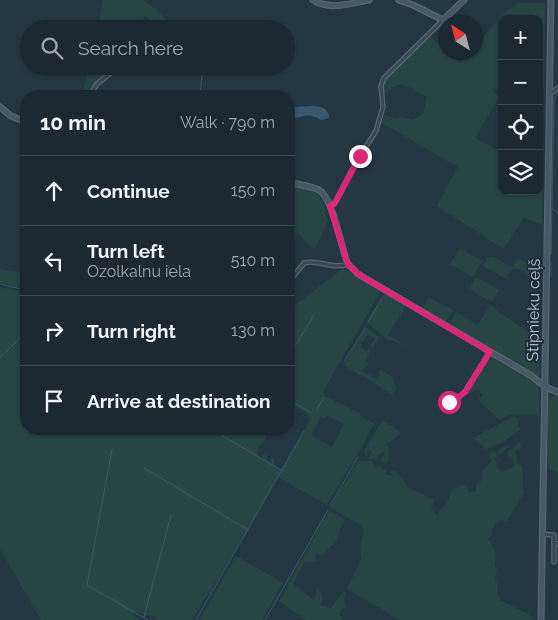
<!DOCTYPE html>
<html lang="en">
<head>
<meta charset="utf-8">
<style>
  body { margin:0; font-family:Raleway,sans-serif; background:#29353f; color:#f1f3f6 }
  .controls { position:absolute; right:15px; top:15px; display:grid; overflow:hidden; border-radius:10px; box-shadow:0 1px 4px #0004 }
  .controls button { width:45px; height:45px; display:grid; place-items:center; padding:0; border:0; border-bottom:1px solid #3a454e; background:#1c2933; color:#f1f3f6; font:25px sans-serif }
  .compass { position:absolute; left:438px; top:15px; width:45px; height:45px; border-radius:50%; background:#1c2933; box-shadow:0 1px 4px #0004; rotate:324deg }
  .stop { position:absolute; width:15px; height:15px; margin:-11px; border:4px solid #db2777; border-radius:50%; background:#fff }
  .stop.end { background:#db2777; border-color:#fff; box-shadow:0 1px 5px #0008 }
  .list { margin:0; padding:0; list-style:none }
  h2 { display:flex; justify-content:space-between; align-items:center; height:65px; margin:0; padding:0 20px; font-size:21px }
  h2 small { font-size:16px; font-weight:400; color:#a0a6ac }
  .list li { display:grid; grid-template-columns:32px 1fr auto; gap:15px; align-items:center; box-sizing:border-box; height:70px; padding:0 20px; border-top:1px solid #3a454e }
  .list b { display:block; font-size:19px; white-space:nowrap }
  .list p { margin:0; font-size:16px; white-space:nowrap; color:#a0a6ac }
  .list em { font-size:16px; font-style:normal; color:#a0a6ac }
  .icon { flex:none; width:28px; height:28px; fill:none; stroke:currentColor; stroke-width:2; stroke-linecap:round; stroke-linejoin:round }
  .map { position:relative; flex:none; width:558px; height:620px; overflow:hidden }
  .search { position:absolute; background:#1c2933; box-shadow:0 1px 4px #0004; left:20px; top:20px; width:275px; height:55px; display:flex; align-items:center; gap:12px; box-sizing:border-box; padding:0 18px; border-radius:28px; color:#a0a6ac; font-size:19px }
  .panel { position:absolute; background:#1c2933; box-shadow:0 1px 4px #0004; left:20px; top:90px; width:275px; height:345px; border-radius:20px }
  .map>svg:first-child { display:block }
  .green { fill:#284544; fill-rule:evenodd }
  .water { fill:#3a576d }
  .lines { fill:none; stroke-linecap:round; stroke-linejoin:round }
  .stream { stroke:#3a576d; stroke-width:1 }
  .street-casing { stroke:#586671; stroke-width:5.5 }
  .secondary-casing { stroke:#586671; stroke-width:7 }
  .street { stroke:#3a4853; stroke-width:3 }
  .secondary { stroke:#485867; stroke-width:4.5 }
  .route { stroke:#db2777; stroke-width:6 }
  .labels { text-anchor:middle; stroke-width:4; stroke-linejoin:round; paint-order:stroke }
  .street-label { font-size:16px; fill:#b7c3cd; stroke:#1f2d39 }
</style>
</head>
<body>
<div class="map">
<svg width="558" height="620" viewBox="0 0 558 620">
  <rect width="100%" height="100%" fill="#263744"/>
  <g class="green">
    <path d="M103 0H143L157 10 165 19 171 29H153L154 27 148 21 149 19 145 16 143 19 146 21 139 26 141 29H97Z"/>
    <path d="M518 3H545L544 88H539V19H502V88L492 89 499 97 475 138 502 153V191H539V174L542 175V225L524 217 504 249 437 206 458 167 382 123 384 115 395 119 402 117 413 120 423 114 427 97C415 90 398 77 387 93L384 92 383 86 387 76 429 38H432L445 50 446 52 448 53 460 62 469 53 476 52V45L502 15Z"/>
    <path d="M90 66H114C104 75 92 83 88 96H83V89Z"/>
    <path d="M289 186C298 188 314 189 320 197 325 203 326 213 328 221L315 249 310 247 298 232 294 236 289 235Z"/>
    <path d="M460 248 482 261 473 277 450 264Z"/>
    <path d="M492 256 512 267 518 258 541 270 536 279 523 271 513 268 506 279 483 266 488 257 490 258Z"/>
    <path d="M343 268 381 291 323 391 326 397H327L361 414 360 416 375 424 370 430 365 442 327 505 278 477 220 575 192 620H158L153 615 146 616 137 612 132 615 140 620H41L0 549V287L26 293V429H268L264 442 260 444 258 451 259 457 262 458 263 454 267 456 268 462 272 465 271 457 274 458 275 466 281 470 311 419 306 412 298 408 295 411 290 410 289 407V310ZM326 415 344 424 332 447 311 436 321 416 325 418Z"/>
    <path d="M0 269 18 272 26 271V288L0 283Z"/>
    <path d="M476 277 499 290 492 302 469 289Z"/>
    <path d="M385 293 405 304 406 306 388 335 411 350 391 339 389 341 367 322V320Z"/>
    <path d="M429 297 453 310 446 321 444 322 422 308Z"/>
    <path d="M490 305 498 311V312L540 339 539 378 451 325 450 322 456 312 478 325Z"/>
    <path d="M366 327 379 337 373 347 370 346 375 338 367 334 363 342 361 341 360 343 361 345 360 347 367 351 368 349 371 351 365 361 369 364 367 366H366L363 371 366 373V374L368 375 369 374 371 376V377L373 378 374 377 376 380 380 374 379 373 380 370 391 376 394 380 393 382 396 386V389L392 395 362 375 361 376 344 365Z"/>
    <path d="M491 355 539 385V415H510L500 420 478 400 483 395 477 389 468 395 467 393Z"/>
    <path d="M557 396 558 397V473L548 468V417L547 397Z"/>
    <path d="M515 417 518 420V426L521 428 520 430 514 434 502 443 485 450 482 445 472 438C487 432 500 422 515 417Z"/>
    <path d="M384 421 401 432 400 434 386 445H389C387 453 391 456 386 464L381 460 385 452H382L374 461 373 460 375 456 370 460 368 458 372 451 369 449 367 458 364 453 365 449 380 424Z"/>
    <path d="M520 442 521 448 515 450 517 464 522 465 524 493 509 518 506 522 501 520 495 523 490 537 487 539C492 542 492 550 496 553L495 566 497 568 495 578C499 585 496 593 500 600L528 614 534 620H400L347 589 361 560 360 549 364 530 359 524 330 508 358 461H372L376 467 381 466 383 469 387 470 386 474 394 477 390 472 392 470 394 472 396 471 404 480 406 486 434 500 431 507 437 515C439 511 443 509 445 505 449 501 450 494 452 489L465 485 467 487 469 492 476 491V484L481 481 482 470 492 461 488 454 492 452 498 453 500 448 508 446 509 447 494 459 497 463 496 467 503 471 515 466 513 458 507 455V452Z"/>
    <path d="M329 510 345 520C340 526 340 533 336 540 333 546 327 548 324 554L315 555 316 561 304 562 293 584 313 599 316 595V589L320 591 323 599 320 605 331 608 343 592H345L344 601 345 608 341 610 339 614 343 620H306L279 601Z"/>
    <path d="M236 556 283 583 262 620H199Z"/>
  </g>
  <path class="water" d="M314 106C322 107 328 108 329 117L327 119 321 120C309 113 307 116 295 118L294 107Z"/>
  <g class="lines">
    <g class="stream">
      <path d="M207 29 208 26"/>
      <path d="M200 96 203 66"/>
      <path d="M553 209 558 213"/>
      <path d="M551 254 554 99 558 92"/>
      <path d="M551 277V262"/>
      <path d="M0 284 26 290"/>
      <path d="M368 322 383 297"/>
      <path d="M6 352 26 332"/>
      <path d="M289 356 314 315"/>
      <path d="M0 357 3 354"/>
      <path d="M344 362 365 328"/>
      <path d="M289 400 310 412"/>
      <path d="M317 409 324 397"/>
      <path d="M110 429 112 431"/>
      <path d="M211 429 281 470"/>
      <path d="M112 449 87 585 148 620"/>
      <path d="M144 468 248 530"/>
      <path d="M330 506 358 457"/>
      <path d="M144 617 171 515"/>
      <path d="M196 620 304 431"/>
      <path d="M265 620 328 510"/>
    </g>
    <defs>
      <g id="street">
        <path d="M550 92H553L558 88"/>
        <path d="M89 96 97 84 119 66"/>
        <path d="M331 206 334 204 336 201 355 164 376 131 383 107 381 86 384 78 443 20"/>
        <path d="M292 278 304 263C319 259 333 270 348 264"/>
        <path d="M444 401C452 402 459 397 465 392L490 351"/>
        <path d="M542 534 554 535V543"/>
        <path d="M554 562V543L558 544"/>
      </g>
      <g id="secondary">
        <path d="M313 0C331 11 351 3 369 0"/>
        <path d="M399 0 413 5 443 20 464 0"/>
        <path d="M0 107 11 116 26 122"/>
        <path d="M289 182C298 185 311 186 319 190 332 197 341 244 346 259L348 264 358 274 530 375C540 382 546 389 558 392"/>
        <path d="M541 620 551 0"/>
      </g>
    </defs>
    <use href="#street" class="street-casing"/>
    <use href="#secondary" class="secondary-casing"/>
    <use href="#street" class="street"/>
    <use href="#secondary" class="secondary"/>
  </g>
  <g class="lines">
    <path class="route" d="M360 156 336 201 334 204 330 206 346 259 348 264 358 274 490 352 465 392 460 396 449 402"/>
  </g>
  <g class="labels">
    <g class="street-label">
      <text transform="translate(533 310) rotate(-89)" y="6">Stīpnieku ceļš</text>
    </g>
  </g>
</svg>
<div class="controls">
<button>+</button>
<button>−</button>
<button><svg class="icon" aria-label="locate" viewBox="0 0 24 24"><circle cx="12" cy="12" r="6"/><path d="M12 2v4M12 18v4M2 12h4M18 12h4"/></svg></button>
<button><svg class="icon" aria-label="layers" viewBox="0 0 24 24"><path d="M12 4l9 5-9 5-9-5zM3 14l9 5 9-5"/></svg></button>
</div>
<svg class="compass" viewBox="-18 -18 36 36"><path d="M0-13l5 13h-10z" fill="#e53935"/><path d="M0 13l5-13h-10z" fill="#a0a6ac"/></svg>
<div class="stop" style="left:449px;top:402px"></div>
<div class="stop end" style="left:360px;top:156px"></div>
<div class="search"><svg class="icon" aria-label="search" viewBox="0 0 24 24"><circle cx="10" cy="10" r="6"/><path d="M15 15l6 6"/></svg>Search here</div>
<section class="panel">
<h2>10 min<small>Walk · 790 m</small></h2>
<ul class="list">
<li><svg class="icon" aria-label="ahead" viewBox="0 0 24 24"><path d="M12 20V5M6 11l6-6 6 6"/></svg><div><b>Continue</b></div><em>150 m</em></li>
<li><svg class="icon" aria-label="left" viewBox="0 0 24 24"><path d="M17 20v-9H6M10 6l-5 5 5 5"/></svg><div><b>Turn left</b><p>Ozolkalnu iela</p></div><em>510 m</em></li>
<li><svg class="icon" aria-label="right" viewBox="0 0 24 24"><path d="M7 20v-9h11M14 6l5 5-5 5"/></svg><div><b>Turn right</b></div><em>130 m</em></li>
<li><svg class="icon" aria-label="arrive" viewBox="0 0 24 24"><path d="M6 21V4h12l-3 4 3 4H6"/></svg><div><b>Arrive at destination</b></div></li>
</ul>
</section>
</div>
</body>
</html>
